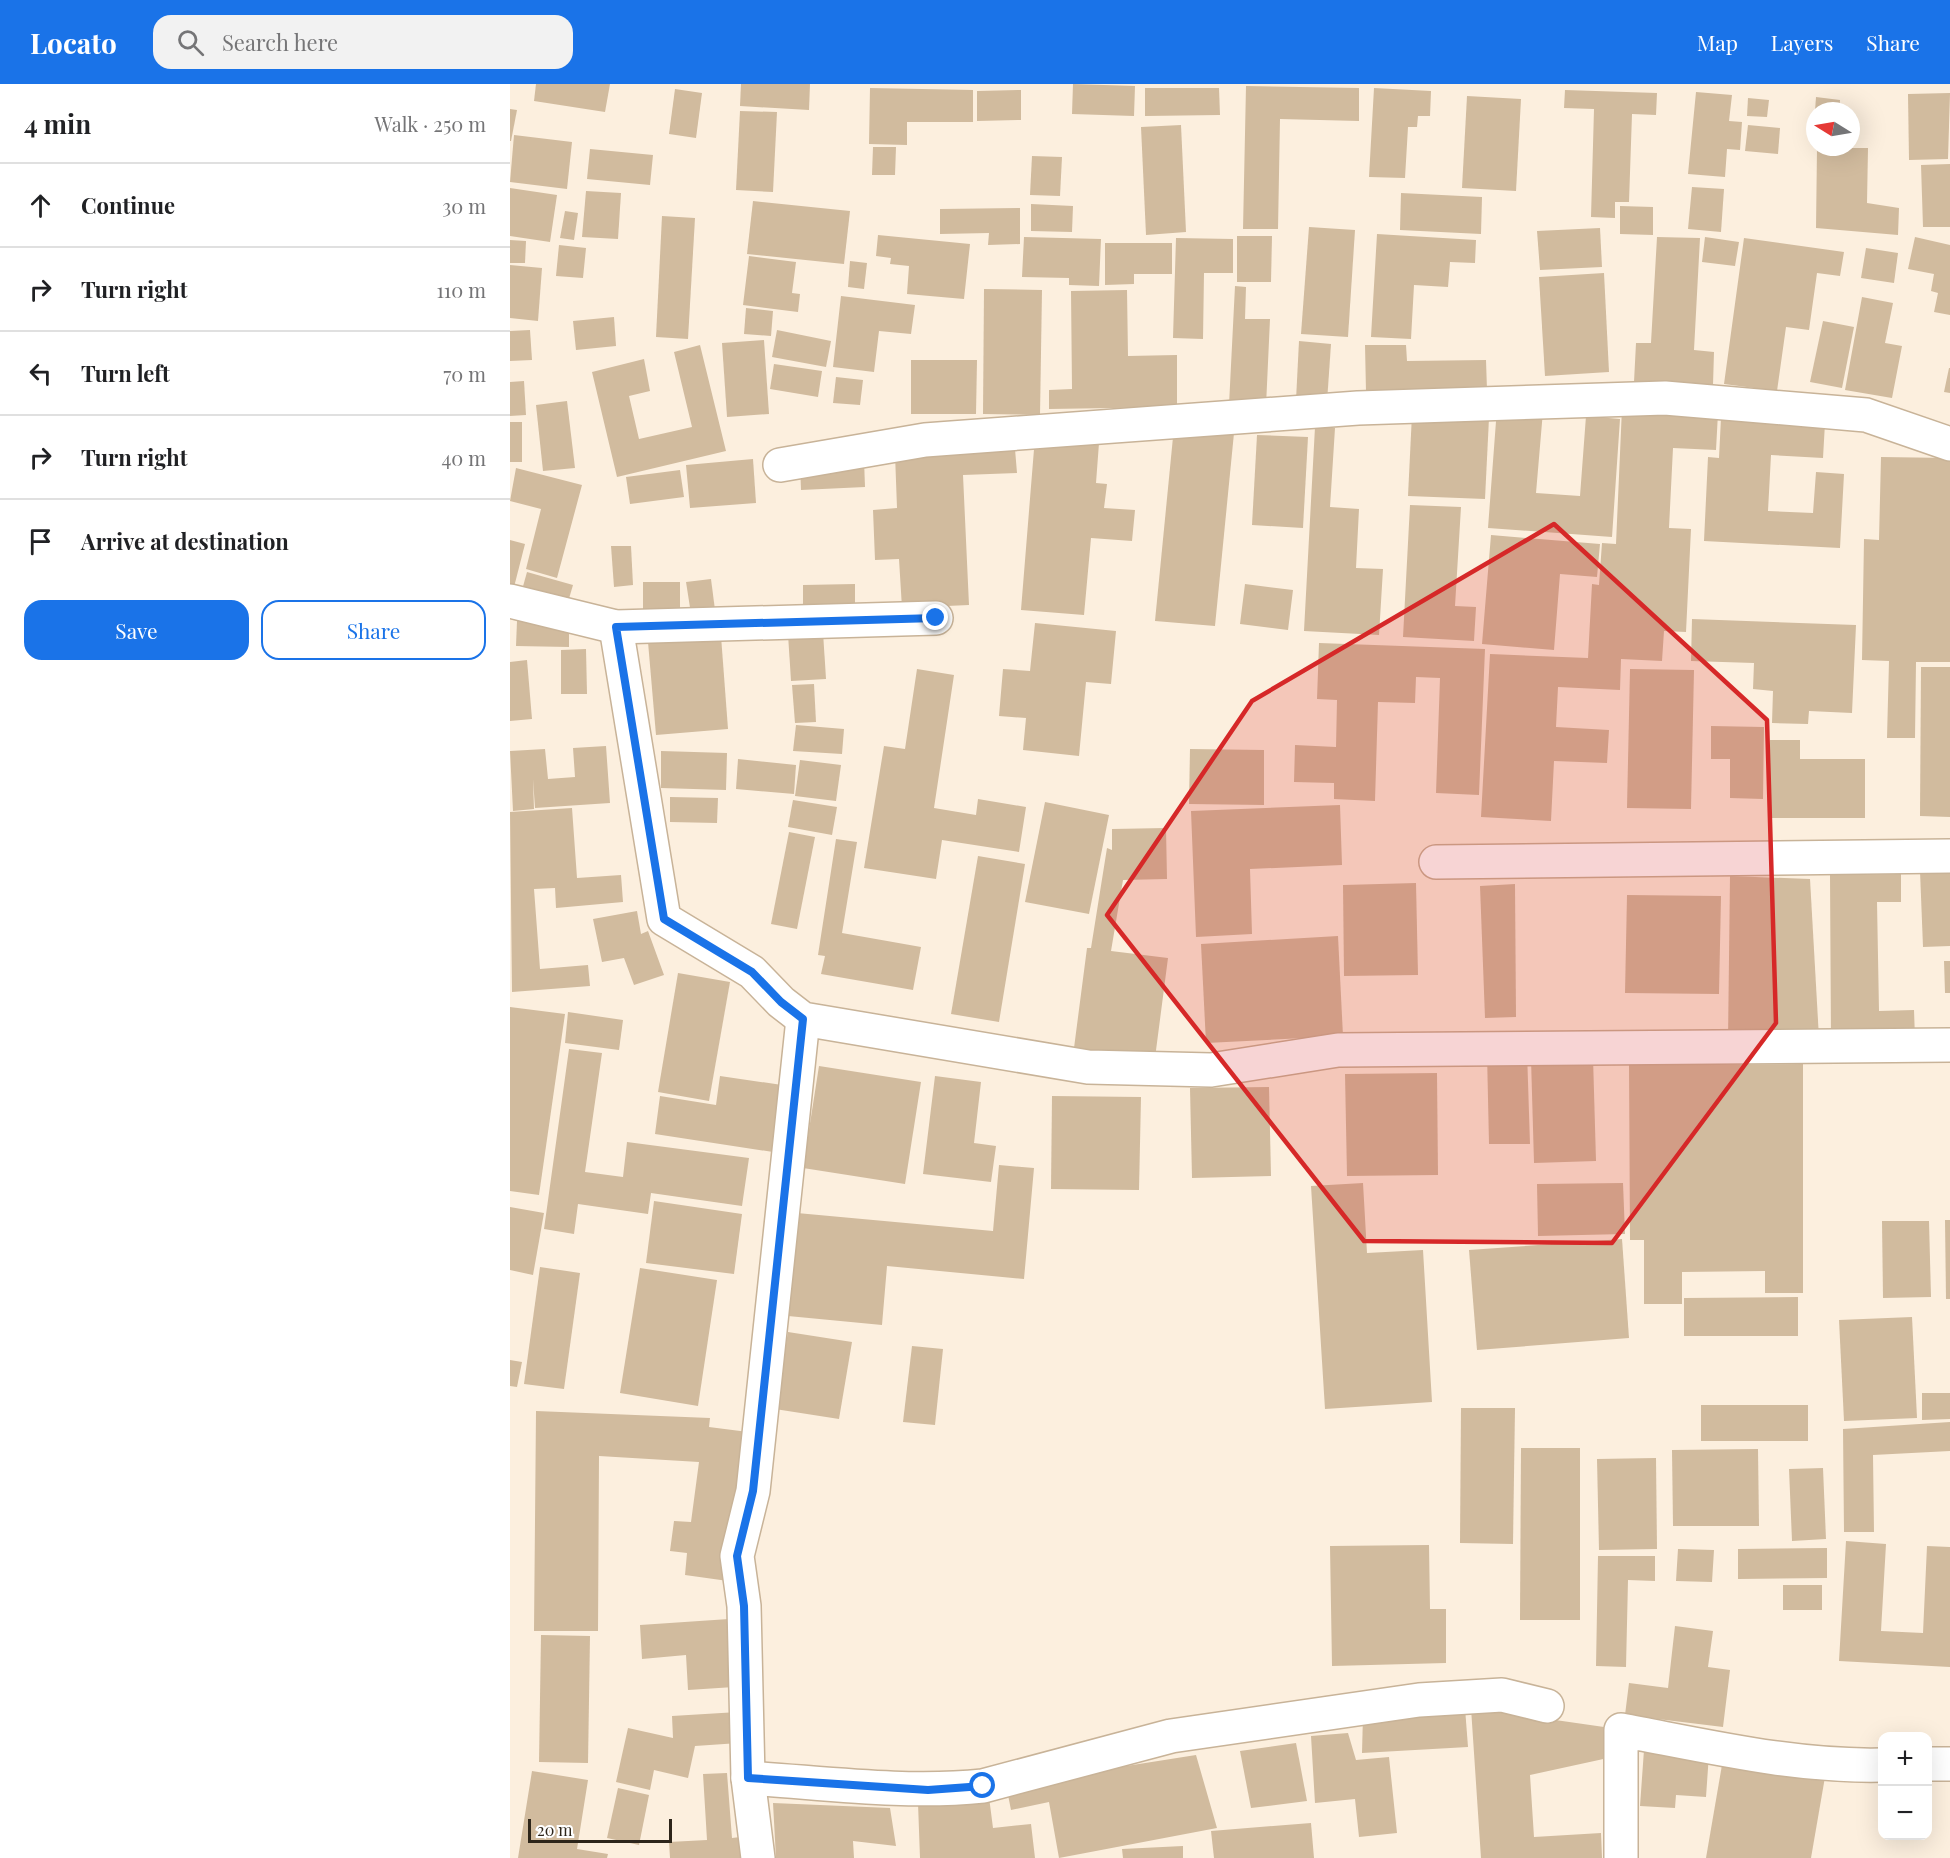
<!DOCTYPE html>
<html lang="en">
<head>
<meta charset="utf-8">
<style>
  body { margin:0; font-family:"Playfair Display",serif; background:#f2f2f2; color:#202124 }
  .controls { position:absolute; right:18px; bottom:18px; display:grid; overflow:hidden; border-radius:12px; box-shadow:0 6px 24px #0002 }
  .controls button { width:54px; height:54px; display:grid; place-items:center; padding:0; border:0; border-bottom:2px solid #e0e0e0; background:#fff; color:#202124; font:30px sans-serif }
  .compass { position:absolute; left:1296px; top:18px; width:54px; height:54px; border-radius:50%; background:#fff; box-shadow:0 6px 24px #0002; rotate:281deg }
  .scale { position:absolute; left:18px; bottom:15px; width:144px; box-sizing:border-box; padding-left:6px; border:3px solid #2d251a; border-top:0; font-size:16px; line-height:21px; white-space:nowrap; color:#2d251a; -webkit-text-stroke:4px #fff; paint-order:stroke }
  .stop { position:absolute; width:18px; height:18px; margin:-14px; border:4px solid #1a73e8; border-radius:50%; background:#fff }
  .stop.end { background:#1a73e8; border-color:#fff; box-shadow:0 2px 6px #0008 }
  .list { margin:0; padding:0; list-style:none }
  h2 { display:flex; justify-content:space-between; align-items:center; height:78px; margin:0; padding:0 24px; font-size:26px }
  h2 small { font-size:20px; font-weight:400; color:#757577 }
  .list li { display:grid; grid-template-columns:39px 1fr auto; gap:18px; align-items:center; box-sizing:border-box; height:84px; padding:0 24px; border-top:2px solid #e0e0e0 }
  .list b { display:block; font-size:22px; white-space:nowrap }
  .list em { font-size:20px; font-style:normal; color:#757577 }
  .actions { display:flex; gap:12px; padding:18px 24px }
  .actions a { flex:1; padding:14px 0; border:2px solid #1a73e8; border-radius:18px; text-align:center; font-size:21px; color:#1a73e8 }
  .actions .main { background:#1a73e8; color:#fff }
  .icon { flex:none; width:33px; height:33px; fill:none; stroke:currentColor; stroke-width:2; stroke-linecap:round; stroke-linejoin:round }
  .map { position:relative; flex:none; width:1440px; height:1774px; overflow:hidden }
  header { display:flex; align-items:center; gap:36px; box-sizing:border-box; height:84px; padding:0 30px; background:#1a73e8; color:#fff }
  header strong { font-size:28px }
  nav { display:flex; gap:33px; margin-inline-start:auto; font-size:21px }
  .search { width:420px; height:54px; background:#f2f2f2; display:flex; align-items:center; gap:15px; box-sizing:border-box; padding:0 21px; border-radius:18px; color:#757577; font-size:22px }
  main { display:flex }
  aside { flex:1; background:#fff }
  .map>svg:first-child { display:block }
  .building { fill:#d1bb9e }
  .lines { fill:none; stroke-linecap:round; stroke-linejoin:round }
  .minor-casing { stroke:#c8b398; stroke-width:36 }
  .minor { stroke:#fff; stroke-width:33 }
  .route { stroke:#1a73e8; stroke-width:8 }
  .marked { fill:#d62828; fill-opacity:0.2; stroke:#d62828; stroke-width:4.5; stroke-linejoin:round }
</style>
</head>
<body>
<header>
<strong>Locato</strong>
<div class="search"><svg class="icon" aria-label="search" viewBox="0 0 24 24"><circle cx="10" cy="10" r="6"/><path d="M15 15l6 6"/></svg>Search here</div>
<nav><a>Map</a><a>Layers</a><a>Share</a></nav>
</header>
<main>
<aside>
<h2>4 min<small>Walk · 250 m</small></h2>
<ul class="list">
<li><svg class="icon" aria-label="ahead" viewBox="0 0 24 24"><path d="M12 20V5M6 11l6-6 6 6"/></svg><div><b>Continue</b></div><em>30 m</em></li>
<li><svg class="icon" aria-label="right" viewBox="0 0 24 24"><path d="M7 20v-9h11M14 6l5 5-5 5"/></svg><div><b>Turn right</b></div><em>110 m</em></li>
<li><svg class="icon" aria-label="left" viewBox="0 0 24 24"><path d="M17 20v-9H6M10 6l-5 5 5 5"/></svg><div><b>Turn left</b></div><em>70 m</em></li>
<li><svg class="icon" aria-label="right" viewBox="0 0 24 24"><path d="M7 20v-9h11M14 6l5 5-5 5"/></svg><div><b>Turn right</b></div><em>40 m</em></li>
<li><svg class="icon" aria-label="arrive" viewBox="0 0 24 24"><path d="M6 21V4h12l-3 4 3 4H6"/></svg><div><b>Arrive at destination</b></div></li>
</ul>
<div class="actions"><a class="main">Save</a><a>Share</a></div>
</aside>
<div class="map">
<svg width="1440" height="1774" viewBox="0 0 1440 1774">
  <rect width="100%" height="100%" fill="#fcefde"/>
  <g class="building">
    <path d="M26 0H100L95 28 24 17Z"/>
    <path d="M231 0H300L299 26 230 22Z"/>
    <path d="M563 0 625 2 624 32 562 30Z"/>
    <path d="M736 2 849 4V37L770 35 768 145H733Z"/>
    <path d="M360 4 463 6V38H397V61L359 60Z"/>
    <path d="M635 4H709L710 31 635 32Z"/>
    <path d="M864 4 921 7 920 32H908L907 43H898L895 94 859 93Z"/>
    <path d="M165 5 192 9 186 54 159 50Z"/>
    <path d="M511 6V36L467 37V7Z"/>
    <path d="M1055 6 1147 9 1146 31 1122 30 1119 118H1105V134L1081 133 1084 25 1054 24Z"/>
    <path d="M1186 8 1222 11 1219 37 1232 38 1230 66 1217 65 1215 93 1178 90Z"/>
    <path d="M1440 9 1438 75 1399 76 1398 10Z"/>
    <path d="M957 12 1011 15 1006 107 952 104Z"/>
    <path d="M1306 13 1330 16 1329 27H1305Z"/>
    <path d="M1238 14 1259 16 1257 33 1237 32Z"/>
    <path d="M0 25 7 26 1 57H0Z"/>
    <path d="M230 27 267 28 263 108 226 106Z"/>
    <path d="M671 41 676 148 636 151 631 43Z"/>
    <path d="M1238 41 1270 44 1268 70 1235 67Z"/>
    <path d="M4 51 62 58 57 105 0 98Z"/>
    <path d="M363 63H386L385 91H362Z"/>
    <path d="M1307 64H1358L1357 119 1389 124 1388 151 1306 144Z"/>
    <path d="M80 65 143 71 140 101 77 95Z"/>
    <path d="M522 72 552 73 550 112 520 111Z"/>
    <path d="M1440 80V143H1413L1411 81Z"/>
    <path d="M1182 103 1214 105 1211 148 1178 145Z"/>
    <path d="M0 104 47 111 40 158 0 152Z"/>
    <path d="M76 107 111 109 108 155 72 153Z"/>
    <path d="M891 109 972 113 971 150 890 146Z"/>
    <path d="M243 117 340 127 334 180 237 170Z"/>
    <path d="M521 120 563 122 562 148 521 147Z"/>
    <path d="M1110 122 1143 123V151L1110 150Z"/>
    <path d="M510 124V160L478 161 479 149 430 150V125Z"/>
    <path d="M55 127 68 129 64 156 50 154Z"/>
    <path d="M152 132 185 134 178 255 146 253Z"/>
    <path d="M799 143 845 146 838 253 791 250Z"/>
    <path d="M1090 144 1092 183 1030 186 1027 147Z"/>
    <path d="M867 150 966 156 965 179 940 178 938 203 904 201 901 255 861 253Z"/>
    <path d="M368 151 460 160 454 215 397 210 399 182 380 180 381 174 366 172Z"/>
    <path d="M727 152H762L761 198H727Z"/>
    <path d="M514 153 591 155 589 202 559 201V194L512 193Z"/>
    <path d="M1147 153 1190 154 1184 266 1204 268 1203 301 1124 298 1126 259H1141Z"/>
    <path d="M1195 153 1229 158 1225 182 1192 178Z"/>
    <path d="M1405 153 1440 161V231L1424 228 1428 209 1421 207 1424 190 1398 185Z"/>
    <path d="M666 154 723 155V189H694L693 255 663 254Z"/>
    <path d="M1234 154 1334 168 1330 192 1307 189 1299 246 1276 243 1267 307 1214 300Z"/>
    <path d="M0 156 16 157 15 179H0Z"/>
    <path d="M595 159H662V190H624V200L595 201Z"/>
    <path d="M49 161 76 164 73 194 46 192Z"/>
    <path d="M1356 164 1388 169 1384 199 1351 194Z"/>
    <path d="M239 172 286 178 282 209 290 210 288 228 233 221Z"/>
    <path d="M340 177 357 179 354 205 338 203Z"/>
    <path d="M0 181 32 184 28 237 0 234Z"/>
    <path d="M1094 189 1099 288 1035 292 1029 193Z"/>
    <path d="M725 202 736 203 735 235H760L756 322 719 321Z"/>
    <path d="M474 205 532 206 530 331 473 330Z"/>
    <path d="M617 206 618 272 667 271V323L539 325V306L562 305 561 207Z"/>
    <path d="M331 212 405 221 401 250 369 247 364 288 323 283Z"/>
    <path d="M1352 213 1383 219 1375 259 1392 262 1382 314 1335 306Z"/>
    <path d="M236 224 263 227 261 252 234 250Z"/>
    <path d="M104 233 106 262 66 266 63 237Z"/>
    <path d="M1313 237 1344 243 1332 304 1300 298Z"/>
    <path d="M20 246 22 276 0 277V247Z"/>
    <path d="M267 246 321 257 316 283 262 273Z"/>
    <path d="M254 256 259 330 217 333 212 259Z"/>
    <path d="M789 257 821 260 817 318 786 316Z"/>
    <path d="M190 261 216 367 107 393 82 288 134 275 140 307 119 312 129 355 182 343 164 268Z"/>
    <path d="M855 261H896L897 277 976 276 977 306 856 308Z"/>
    <path d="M401 276H467L466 330H401Z"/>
    <path d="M264 280 312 287 308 313 260 305Z"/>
    <path d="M1439 284H1440V309L1434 308Z"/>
    <path d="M326 293 353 296 350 321 323 319Z"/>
    <path d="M14 297 16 331 0 332V298Z"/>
    <path d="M57 317 65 384 33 387 26 321Z"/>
    <path d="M987 324 1033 327 1026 409 1070 412 1076 332 1110 335 1102 453 978 444Z"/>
    <path d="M1112 324 1208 329 1206 366 1163 364 1159 444 1181 445 1176 548 1154 547 1152 577 1111 575 1110 606 1048 603 1046 643 1099 646 1097 679 1044 677 1041 737 971 733 980 570 1078 574 1082 500 1089 501 1092 459 1106 460Z"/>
    <path d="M902 330 979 334 975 415 898 412Z"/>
    <path d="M1211 334 1315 339 1313 374 1261 371 1258 427 1303 429 1306 388 1334 390 1330 464 1194 457 1198 373 1209 374Z"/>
    <rect x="0" y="338" width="12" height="40"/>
    <path d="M664 343 724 349 705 542 645 537Z"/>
    <path d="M805 343 825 344 820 423 849 425 846 484 873 485 869 551 794 547Z"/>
    <path d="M747 351 798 353 793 444 742 441Z"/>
    <path d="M525 353 589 359 586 399 597 400 594 424 625 426 622 457 581 454 574 531 511 526Z"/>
    <path d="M505 365 507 389 453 391 459 521 392 524 389 475 365 476 363 426 387 424 385 370Z"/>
    <path d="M1371 373 1440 374V578H1406L1405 654H1377L1379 577 1352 576 1354 455 1369 456Z"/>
    <path d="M243 375 246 419 180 424 176 381Z"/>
    <path d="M354 376 355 403 291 406 290 379Z"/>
    <path d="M6 384 72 401 47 494 16 485 31 425 0 417Z"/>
    <path d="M170 386 174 413 120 420 116 393Z"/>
    <path d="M900 421 951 423 945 522 966 523 964 557 893 553Z"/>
    <path d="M981 451 1090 460 1087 493 1050 490 1044 566 972 560Z"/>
    <path d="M0 456 15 460 4 503 0 501Z"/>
    <path d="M101 462H121L123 501 104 503Z"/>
    <path d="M17 488 63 501 58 518 12 506Z"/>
    <path d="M201 495 205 526 181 530 176 498Z"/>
    <rect x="133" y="498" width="37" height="38"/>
    <path d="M345 500V526H293V501Z"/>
    <path d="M735 500 783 506 778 546 730 540Z"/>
    <path d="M1182 535 1346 541 1342 629 1299 627 1298 640 1262 639 1263 607 1243 605 1244 579 1181 577Z"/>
    <path d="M7 537H59V563L6 562Z"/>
    <path d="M525 539 606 547 601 600 576 598 569 672 513 666 516 634 489 632 493 585 520 587Z"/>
    <path d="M313 548 316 595 281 597 278 550Z"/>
    <path d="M211 552 218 645 146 651 138 558Z"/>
    <path d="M809 559 975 565 969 711 926 709 930 594 906 593 905 619 868 618 865 717 824 715V699L784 698 785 661 826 663 827 616 807 615Z"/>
    <path d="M76 565 77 610H51V566Z"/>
    <path d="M17 576 22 635 0 637V578Z"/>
    <path d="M1411 583H1440V733L1410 732Z"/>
    <path d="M407 585 444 591 424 724 466 731 468 715 516 723 509 768 432 756 426 795 354 784 374 662 395 665Z"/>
    <path d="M1120 585 1184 586 1181 725 1117 724Z"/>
    <path d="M304 600 306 638 285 639 282 601Z"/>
    <path d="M286 641 334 645 332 670 283 667Z"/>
    <path d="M1201 642 1254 643 1253 715 1220 714V675H1201Z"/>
    <path d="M1260 656H1290V675H1355V734H1259Z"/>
    <path d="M96 662 100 719 25 724 23 695 24 725 3 727 0 667 35 665 38 695 65 693 63 664Z"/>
    <path d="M680 665 754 666V721L679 720Z"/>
    <path d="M151 667 217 669 216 706 151 704Z"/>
    <path d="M228 675 286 681 284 710 226 705Z"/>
    <path d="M290 676 331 681 326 717 285 712Z"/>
    <path d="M160 713 208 714 207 739 160 738Z"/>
    <path d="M283 716 327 723 322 751 278 743Z"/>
    <path d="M535 718 599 731 579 830 515 818Z"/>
    <path d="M830 721 832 781 740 785 742 850 686 853 681 727Z"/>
    <path d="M62 724 67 794 111 791 113 818 46 824 45 804 24 805 30 885 78 881 80 902 2 908 0 728Z"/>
    <path d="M656 744 657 795 613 796 601 867 658 874 645 974 564 964 577 864H581L597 764 602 766V745Z"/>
    <path d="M279 748 305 753 287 845 261 840Z"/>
    <path d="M326 755 347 758 332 849 411 863 403 906 311 890 315 872 308 871Z"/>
    <path d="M468 772 515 780 489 938 441 930Z"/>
    <path d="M1440 786V862L1413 863 1410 787Z"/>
    <path d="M1391 790V818H1367L1369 927 1404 926 1405 954 1321 957 1320 791Z"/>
    <path d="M1220 792 1300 795 1309 954 1218 957Z"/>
    <path d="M906 799 908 891 834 892 833 801Z"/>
    <path d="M1005 800 1006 933 975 934 970 802Z"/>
    <path d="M1117 811 1211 812 1209 910 1115 909Z"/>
    <path d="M127 827 131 850 138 847 154 891 124 901 114 874 92 878 83 835Z"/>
    <path d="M828 852 833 952 696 959 691 860Z"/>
    <path d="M1434 877H1440V909H1435Z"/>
    <path d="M168 889 220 898 199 1017 148 1008Z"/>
    <path d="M0 923 55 930 29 1111 0 1107Z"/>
    <path d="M58 928 113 936 109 966 55 959Z"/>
    <path d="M59 965 92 969 75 1088 113 1093 117 1058 239 1074 232 1122 141 1109 138 1130 68 1120 64 1150 34 1145Z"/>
    <path d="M1017 967 1020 1060H979L977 969Z"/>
    <path d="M1083 973 1086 1077 1024 1079 1021 975Z"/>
    <path d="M1293 980V1209H1255V1187L1172 1188V1220H1134V1156H1120L1119 981Z"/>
    <path d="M309 982 411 998 395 1100 293 1084Z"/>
    <path d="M927 989 928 1091 837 1092 835 990Z"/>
    <path d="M210 992 272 1001 263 1068 145 1050 150 1012 206 1021Z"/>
    <path d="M425 992 471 998 464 1059 486 1062 481 1098 413 1090Z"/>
    <path d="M759 1003 761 1092 682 1094 680 1004Z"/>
    <path d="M542 1012 631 1013 629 1106 541 1105Z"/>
    <path d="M489 1081 524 1084 514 1195 377 1182 372 1241 278 1232 287 1129 483 1147Z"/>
    <path d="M853 1099 857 1169 913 1166 922 1318 815 1325 801 1102Z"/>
    <path d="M1113 1099 1115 1150 1028 1152 1027 1100Z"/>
    <path d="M144 1117 232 1130 224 1190 136 1179Z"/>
    <path d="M0 1123 34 1129 23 1191 0 1186Z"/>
    <path d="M1435 1136H1440V1215H1436Z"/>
    <path d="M1372 1137H1419L1421 1213 1373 1214Z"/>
    <path d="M1112 1155 1119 1254 967 1266 959 1166Z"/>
    <path d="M30 1183 70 1189 54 1305 14 1300Z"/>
    <path d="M130 1184 207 1196 188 1322 110 1309Z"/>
    <path d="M1288 1213V1252H1174V1214Z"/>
    <path d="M1402 1233 1407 1334 1334 1337 1329 1236Z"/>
    <path d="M278 1248 342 1258 329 1335 265 1325Z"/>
    <path d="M402 1262 433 1265 425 1341 393 1338Z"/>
    <path d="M0 1276 12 1278 7 1303 0 1302Z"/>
    <path d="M1412 1309H1440V1335L1412 1336Z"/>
    <rect x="1191" y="1321" width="107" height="36"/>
    <path d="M951 1324H1005L1003 1460 950 1459Z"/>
    <path d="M26 1327 200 1334 199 1343 238 1348 218 1497 175 1491 177 1469 160 1467 164 1437 181 1438 189 1378 89 1372 88 1547H24Z"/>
    <path d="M1440 1338V1367L1363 1371 1364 1448H1334L1333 1345Z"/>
    <path d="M1011 1364H1070V1536H1010Z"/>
    <path d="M1248 1365 1249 1442H1163L1162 1366Z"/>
    <path d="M1146 1374 1147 1465 1089 1466 1087 1375Z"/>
    <path d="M1313 1384 1316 1455 1282 1457 1279 1385Z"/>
    <path d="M1336 1457 1376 1460 1371 1547 1413 1549 1417 1462 1440 1463V1583L1329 1577Z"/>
    <path d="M919 1461 920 1525H936V1579L822 1582 820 1462Z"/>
    <path d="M1317 1464V1494L1228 1495V1465Z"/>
    <path d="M1168 1465 1204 1466 1202 1498 1166 1497Z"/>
    <path d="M1088 1472H1145V1497L1118 1496 1116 1583 1086 1582Z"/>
    <rect x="1273" y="1501" width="39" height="25"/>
    <path d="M219 1535 224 1603 178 1606 176 1571 132 1575 130 1541Z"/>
    <path d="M1165 1542 1203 1547 1198 1583 1220 1586 1213 1643 1115 1631 1119 1599 1158 1604Z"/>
    <path d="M31 1551 80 1552 78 1679 29 1678Z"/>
    <path d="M955 1624 958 1663 852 1669 853 1631Z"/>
    <path d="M961 1624 1094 1643 1098 1674 1020 1691 1024 1753 1091 1749 1092 1774H971Z"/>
    <path d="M228 1628 229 1659 185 1662 178 1694 144 1686 140 1706 106 1698 118 1644 163 1654 162 1632Z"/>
    <path d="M838 1649 846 1676 879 1673 887 1749 849 1753 845 1715 805 1719 801 1652Z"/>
    <path d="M786 1659 797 1717 741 1724 730 1667Z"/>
    <path d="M1134 1666 1199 1670 1196 1713 1166 1711 1165 1724 1130 1722Z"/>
    <path d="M686 1671 707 1744 549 1774 539 1718 501 1726 496 1701Z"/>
    <path d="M1213 1675 1315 1693 1301 1774H1196Z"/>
    <path d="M22 1687 78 1696 67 1765 98 1770 97 1774H8Z"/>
    <path d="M217 1689 222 1754 239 1752 241 1774H160L159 1758 197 1756 193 1690Z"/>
    <path d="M108 1704 139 1711 129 1761 97 1754Z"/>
    <path d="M479 1713 483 1744 521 1740 525 1774H410L408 1719Z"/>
    <path d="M263 1719 380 1724 386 1762 343 1757 344 1774H266Z"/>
    <path d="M801 1739 804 1774H704L701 1747Z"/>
    <path d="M673 1762V1774H613L612 1765Z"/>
  </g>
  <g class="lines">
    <defs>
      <g id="minor">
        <path d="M270 381 415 356 848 324 1155 314 1356 331 1440 360"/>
        <path d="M0 517 106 543 426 534"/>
        <path d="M106 543 154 835 242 888 271 918 293 935 578 983 701 986 828 966 1440 961"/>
        <path d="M926 778 1440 772"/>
        <path d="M1418 1680H1440"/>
        <path d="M238 1694C316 1699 395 1710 473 1702L661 1652 909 1616 992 1611 1037 1622"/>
        <path d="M248 1774 238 1694 234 1522 227 1472 243 1407 293 935"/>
        <path d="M1111 1774V1646C1197 1662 1285 1683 1372 1681"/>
      </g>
    </defs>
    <use href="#minor" class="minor-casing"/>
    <use href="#minor" class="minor"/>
  </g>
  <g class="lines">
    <path class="route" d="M426 534 106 543 154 835 242 888 271 918 293 935 243 1407 227 1472 234 1522 238 1694 418 1706 473 1702"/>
  </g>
  <path class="marked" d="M1044 440 1257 636 1266 939 1102 1159 854 1157 597 831 742 617Z"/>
</svg>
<div class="controls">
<button>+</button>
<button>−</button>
</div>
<svg class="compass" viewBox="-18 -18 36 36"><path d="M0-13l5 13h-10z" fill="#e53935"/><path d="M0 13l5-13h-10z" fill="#757577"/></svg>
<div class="scale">20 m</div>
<div class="stop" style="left:473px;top:1702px"></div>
<div class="stop end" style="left:426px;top:534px"></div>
</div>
</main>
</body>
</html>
